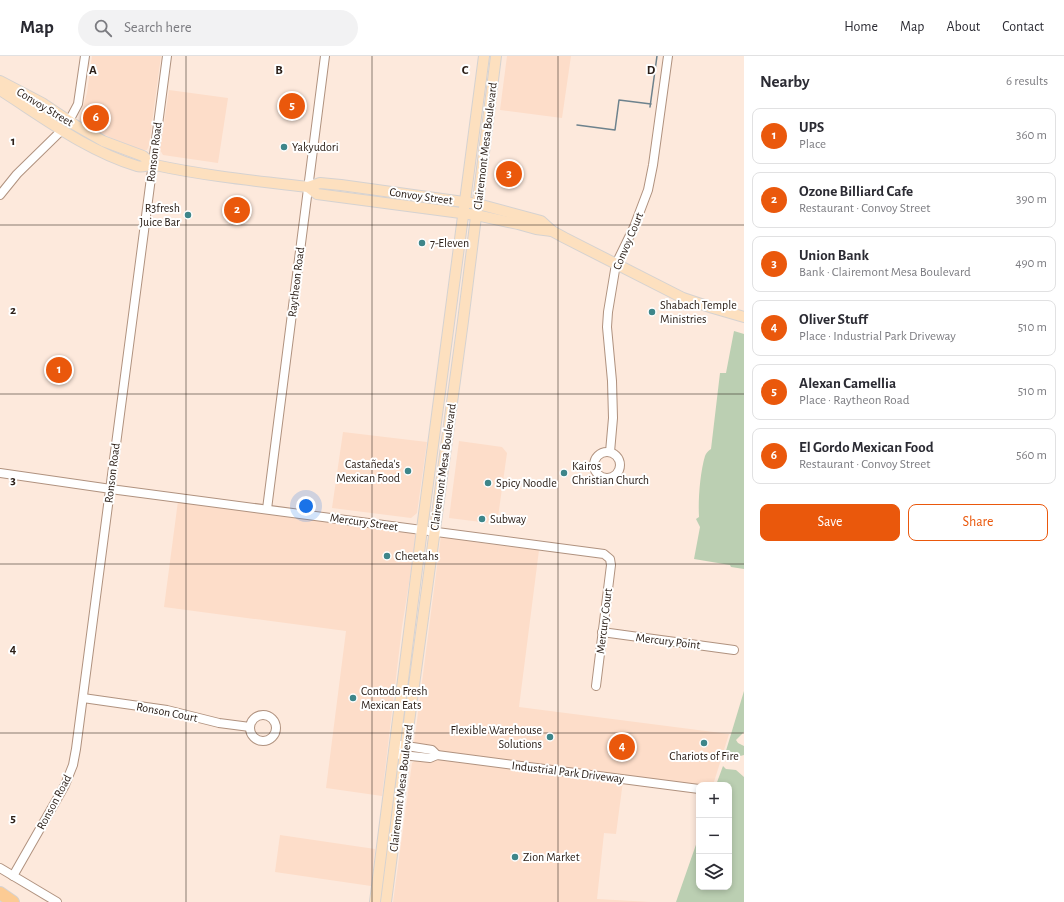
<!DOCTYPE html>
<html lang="en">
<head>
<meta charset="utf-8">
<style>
  body { margin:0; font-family:"Alegreya Sans",sans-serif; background:#f2f2f3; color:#2b2b33 }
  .controls { position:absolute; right:12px; bottom:12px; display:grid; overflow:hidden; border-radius:8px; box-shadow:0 2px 6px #0003 }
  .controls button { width:36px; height:36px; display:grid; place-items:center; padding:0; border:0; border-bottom:1px solid #e1e1e2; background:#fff; color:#2b2b33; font:20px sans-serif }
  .you { position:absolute; left:306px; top:450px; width:14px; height:14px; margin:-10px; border:3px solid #fff; border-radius:50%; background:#1a73e8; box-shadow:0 0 0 6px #1a73e833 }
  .badge { display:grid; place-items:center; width:26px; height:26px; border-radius:50%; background:#ea580c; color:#fff; font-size:13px; font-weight:700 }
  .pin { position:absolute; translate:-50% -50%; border:2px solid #fff; box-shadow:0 1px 4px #0006 }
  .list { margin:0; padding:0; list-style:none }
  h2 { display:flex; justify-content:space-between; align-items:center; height:52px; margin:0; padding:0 16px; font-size:17px }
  h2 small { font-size:13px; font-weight:400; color:#7c7c81 }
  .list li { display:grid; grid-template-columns:26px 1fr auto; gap:12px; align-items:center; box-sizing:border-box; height:56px; margin:0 8px 8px; padding:0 8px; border:1px solid #e1e1e2; border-radius:8px }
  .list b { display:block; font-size:15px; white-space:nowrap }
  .list p { margin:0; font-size:13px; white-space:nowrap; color:#7c7c81 }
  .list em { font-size:13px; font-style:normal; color:#7c7c81 }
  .actions { display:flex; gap:8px; padding:12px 16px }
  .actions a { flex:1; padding:9px 0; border:1px solid #ea580c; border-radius:8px; text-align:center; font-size:14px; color:#ea580c }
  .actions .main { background:#ea580c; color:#fff }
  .icon { flex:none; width:22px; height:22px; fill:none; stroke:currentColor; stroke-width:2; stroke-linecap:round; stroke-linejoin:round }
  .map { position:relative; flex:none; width:744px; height:846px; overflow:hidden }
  header { display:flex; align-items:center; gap:24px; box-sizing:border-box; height:56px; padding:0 20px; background:#fff; border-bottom:1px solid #e1e1e2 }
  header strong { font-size:19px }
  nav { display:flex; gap:22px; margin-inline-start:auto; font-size:14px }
  .search { width:280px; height:36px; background:#f2f2f3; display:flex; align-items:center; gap:10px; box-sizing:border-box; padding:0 14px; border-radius:22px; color:#7c7c81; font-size:15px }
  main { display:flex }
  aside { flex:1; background:#fff }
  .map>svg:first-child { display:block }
  .built { fill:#fdddc9 }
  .green { fill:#bbcfb2 }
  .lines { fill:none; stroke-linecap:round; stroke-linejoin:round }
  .stream { stroke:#6d828d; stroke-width:1.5 }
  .minor-casing { stroke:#b0927f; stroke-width:10 }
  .major-casing { stroke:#d5d2d1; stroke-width:12 }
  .highway-casing { stroke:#d5d2d1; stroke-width:14 }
  .minor { stroke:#fff; stroke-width:8 }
  .major { stroke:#fde0bf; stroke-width:10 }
  .highway { stroke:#fccb94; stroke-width:12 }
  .grid { fill:none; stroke:#2c2019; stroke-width:1; stroke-opacity:0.55 }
  .poi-dot { fill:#3e868a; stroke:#fff; stroke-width:1.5 }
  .labels { text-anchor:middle; stroke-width:4; stroke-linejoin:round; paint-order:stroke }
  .street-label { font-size:12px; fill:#2c2019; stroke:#fff }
  .poi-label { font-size:12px; fill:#2c2019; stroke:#fff; text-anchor:start }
  .grid-label { font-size:13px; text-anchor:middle; font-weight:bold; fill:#2c2019; stroke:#fff; stroke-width:4; stroke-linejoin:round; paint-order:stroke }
</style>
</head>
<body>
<header>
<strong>Map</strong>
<div class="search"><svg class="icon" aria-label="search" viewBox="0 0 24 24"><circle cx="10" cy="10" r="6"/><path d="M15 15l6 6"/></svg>Search here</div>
<nav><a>Home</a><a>Map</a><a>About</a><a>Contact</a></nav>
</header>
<main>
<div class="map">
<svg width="744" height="846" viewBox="0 0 744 846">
  <rect width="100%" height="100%" fill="#fde9dc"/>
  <g class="built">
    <path d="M92 0H161L149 89 147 94H141L114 83 100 77 79 65 87 37Z"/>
    <path d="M507 0H571L562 62 500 54Z"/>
    <path d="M169 34 228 42 218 107 163 99 160 94Z"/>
    <path d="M343 376 427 386 417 457 411 462 332 452Z"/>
    <path d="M459 385 502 391 507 397 497 468 449 462Z"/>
    <path d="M178 445 417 477 402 571 382 740 326 732 346 575 164 551Z"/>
    <path d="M441 479 474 486 539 494 519 651 729 678 713 729 623 725 616 778 604 777 597 843 651 846H393L412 707 416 704 412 703Z"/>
    <path d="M280 779 375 793 371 830 275 816Z"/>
  </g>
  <g class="green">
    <path d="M734 275 744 278V513L731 511 730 509 694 503 700 471 696 463 699 461C698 444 700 417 705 400 706 397 708 395 711 393L720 317H726Z"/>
    <path d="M744 635V676L736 684 738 687 744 690V699L733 702 730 699 725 698Z"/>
    <path d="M723 710 726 713 736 714 744 721V846H676L699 780V831H729V729H716Z"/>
  </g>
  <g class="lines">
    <g class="stream">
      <path d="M650 51 657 0"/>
      <path d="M577 69 615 74 619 44 651 48"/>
    </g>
    <defs>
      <g id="minor">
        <path d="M69 65 78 48 85 0"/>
        <path d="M0 139 17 118 62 74"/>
        <circle cx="607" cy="409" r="13"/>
        <path d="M610 396 613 362 612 325 607 271 608 256 616 208 634 171 648 134 653 109 668 0"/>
        <path d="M0 417 118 434 604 498 610 503 611 509 596 630"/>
        <path d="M267 453 325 0"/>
        <path d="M602 576 734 594"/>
        <path d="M83 642 167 654 219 667 250 671"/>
        <circle cx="263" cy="672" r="13"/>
        <path d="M400 689 432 694 437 699"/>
        <path d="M393 698 430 702 437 699 699 733"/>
        <path d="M0 812 57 846"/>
        <path d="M13 820 65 729 73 709 76 693 167 0"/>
      </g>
      <g id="major">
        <path d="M0 25 42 47 75 69 103 85 143 100 153 109"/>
        <path d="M0 34C44 62 87 95 137 110 143 112 149 108 155 109 206 120 257 125 308 131L320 127 341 129 478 148 541 165 552 175 565 182 683 242 713 252 744 261"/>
        <path d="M308 131 317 138 476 159 518 168 536 173 552 175"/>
        <path d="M375 846 422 473 484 0"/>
        <path d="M386 846 407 681 463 265 496 0"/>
      </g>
      <path id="highway" d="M0 837 13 846"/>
    </defs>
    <use href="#minor" class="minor-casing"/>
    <use href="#major" class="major-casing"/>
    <use href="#highway" class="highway-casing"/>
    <use href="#minor" class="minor"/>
    <use href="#major" class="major"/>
    <use href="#highway" class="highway"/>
  </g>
  <path class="grid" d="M186 0V846M372 0V846M558 0V846M0 169H744M0 338H744M0 508H744M0 677H744"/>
  <g class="poi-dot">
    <circle cx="284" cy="91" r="4"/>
    <circle cx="188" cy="159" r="4"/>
    <circle cx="422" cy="187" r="4"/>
    <circle cx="652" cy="256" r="4"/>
    <circle cx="408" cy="415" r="4"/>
    <circle cx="564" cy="417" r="4"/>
    <circle cx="488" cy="427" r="4"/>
    <circle cx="482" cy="463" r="4"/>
    <circle cx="387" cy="500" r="4"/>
    <circle cx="353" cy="642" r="4"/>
    <circle cx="550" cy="681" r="4"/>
    <circle cx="704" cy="687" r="4"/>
    <circle cx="515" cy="801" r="4"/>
  </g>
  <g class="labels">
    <g class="street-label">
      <text transform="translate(45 51) rotate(31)" y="4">Convoy Street</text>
      <text transform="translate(485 90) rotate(-83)" y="4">Clairemont Mesa Boulevard</text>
      <text transform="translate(154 96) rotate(-83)" y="4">Ronson Road</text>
      <text transform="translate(421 140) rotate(8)" y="4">Convoy Street</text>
      <text transform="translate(628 185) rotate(-67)" y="4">Convoy Court</text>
      <text transform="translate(296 226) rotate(-83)" y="4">Raytheon Road</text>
      <text transform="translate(443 411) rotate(-82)" y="4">Clairemont Mesa Boulevard</text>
      <text transform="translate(112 417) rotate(-83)" y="4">Ronson Road</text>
      <text transform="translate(364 466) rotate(8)" y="4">Mercury Street</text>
      <text transform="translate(604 565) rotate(-83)" y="4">Mercury Court</text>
      <text transform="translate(668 585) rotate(7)" y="4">Mercury Point</text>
      <text transform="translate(167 656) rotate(11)" y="4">Ronson Court</text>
      <text transform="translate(568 716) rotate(7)" y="4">Industrial Park Driveway</text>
      <text transform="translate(401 732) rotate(-83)" y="4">Clairemont Mesa Boulevard</text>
      <text transform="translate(54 746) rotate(-62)" y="4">Ronson Road</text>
    </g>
    <g class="poi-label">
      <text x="292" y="95">Yakyudori</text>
      <text x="180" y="156" text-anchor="end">R3fresh<tspan x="180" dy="14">Juice Bar</tspan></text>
      <text x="430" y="191">7-Eleven</text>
      <text x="660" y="253">Shabach Temple<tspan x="660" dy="14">Ministries</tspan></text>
      <text x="400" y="412" text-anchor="end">Castañeda's<tspan x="400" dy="14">Mexican Food</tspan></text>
      <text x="572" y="414">Kairos<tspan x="572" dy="14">Christian Church</tspan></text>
      <text x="496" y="431">Spicy Noodle</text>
      <text x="490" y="467">Subway</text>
      <text x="395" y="504">Cheetahs</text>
      <text x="361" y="639">Contodo Fresh<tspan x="361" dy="14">Mexican Eats</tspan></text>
      <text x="542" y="678" text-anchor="end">Flexible Warehouse<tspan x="542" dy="14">Solutions</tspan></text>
      <text x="704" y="704" text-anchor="middle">Chariots of Fire</text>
      <text x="523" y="805">Zion Market</text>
    </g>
  </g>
  <g class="grid-label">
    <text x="93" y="18">A</text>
    <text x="279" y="18">B</text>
    <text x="465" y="18">C</text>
    <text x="651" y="18">D</text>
    <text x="13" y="89">1</text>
    <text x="13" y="258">2</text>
    <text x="13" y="428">3</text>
    <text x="13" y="597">4</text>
    <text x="13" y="766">5</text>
  </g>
</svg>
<div class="controls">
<button>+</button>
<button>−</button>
<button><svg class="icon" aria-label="layers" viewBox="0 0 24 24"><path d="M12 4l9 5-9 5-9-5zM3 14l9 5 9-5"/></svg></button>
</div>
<div class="you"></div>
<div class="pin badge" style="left:59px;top:314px">1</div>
<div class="pin badge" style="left:237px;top:154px">2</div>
<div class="pin badge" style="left:509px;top:118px">3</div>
<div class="pin badge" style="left:622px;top:691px">4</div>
<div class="pin badge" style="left:292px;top:50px">5</div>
<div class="pin badge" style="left:96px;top:62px">6</div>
</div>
<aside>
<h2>Nearby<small>6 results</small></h2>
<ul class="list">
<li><span class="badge">1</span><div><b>UPS</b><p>Place</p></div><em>360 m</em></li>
<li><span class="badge">2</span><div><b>Ozone Billiard Cafe</b><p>Restaurant · Convoy Street</p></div><em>390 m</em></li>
<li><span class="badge">3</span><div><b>Union Bank</b><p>Bank · Clairemont Mesa Boulevard</p></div><em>490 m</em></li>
<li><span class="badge">4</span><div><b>Oliver Stuff</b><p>Place · Industrial Park Driveway</p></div><em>510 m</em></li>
<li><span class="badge">5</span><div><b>Alexan Camellia</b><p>Place · Raytheon Road</p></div><em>510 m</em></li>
<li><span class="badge">6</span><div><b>El Gordo Mexican Food</b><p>Restaurant · Convoy Street</p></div><em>560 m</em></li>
</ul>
<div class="actions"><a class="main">Save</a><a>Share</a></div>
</aside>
</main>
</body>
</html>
